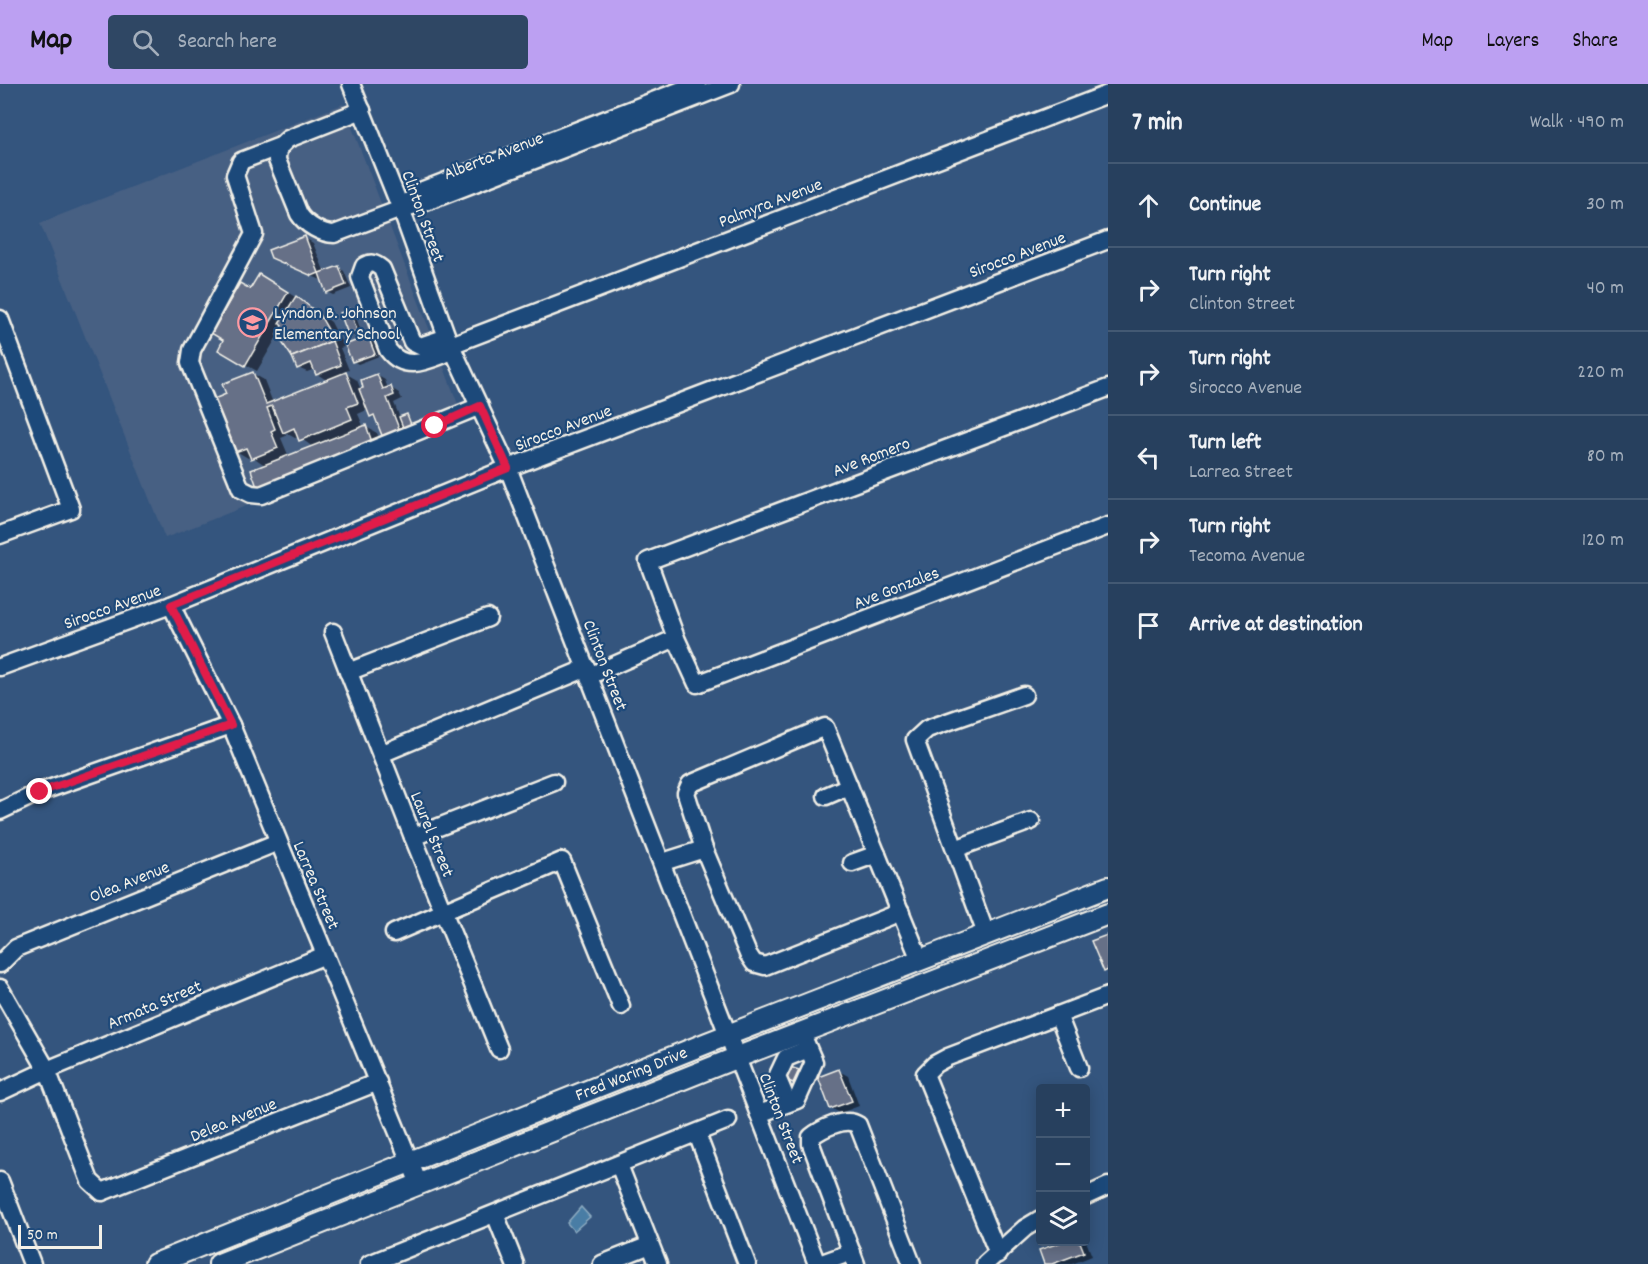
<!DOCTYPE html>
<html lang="en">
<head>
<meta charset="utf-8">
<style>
  body { margin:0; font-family:Dekko,sans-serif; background:#2f4764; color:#f1f3f6 }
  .controls { position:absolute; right:18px; bottom:18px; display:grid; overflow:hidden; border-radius:6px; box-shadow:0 3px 15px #0003 }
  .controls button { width:54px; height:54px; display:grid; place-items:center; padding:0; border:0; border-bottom:2px solid #435973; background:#27405e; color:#f1f3f6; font:30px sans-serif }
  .scale { position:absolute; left:18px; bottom:15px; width:84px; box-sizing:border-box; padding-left:6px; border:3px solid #f4f1e8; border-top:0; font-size:16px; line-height:21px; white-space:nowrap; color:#f4f1e8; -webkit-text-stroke:4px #1f4a7a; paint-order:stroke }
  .stop { position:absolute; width:18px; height:18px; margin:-14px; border:4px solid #e11d48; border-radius:50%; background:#fff }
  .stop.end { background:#e11d48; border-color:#fff; box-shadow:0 2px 6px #0008 }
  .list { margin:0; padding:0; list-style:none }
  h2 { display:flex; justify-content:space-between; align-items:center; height:78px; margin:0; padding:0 24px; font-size:26px }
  h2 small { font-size:20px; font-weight:400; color:#a4afbc }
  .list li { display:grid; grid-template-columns:39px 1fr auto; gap:18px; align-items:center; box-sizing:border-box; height:84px; padding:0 24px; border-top:2px solid #435973 }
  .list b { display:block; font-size:22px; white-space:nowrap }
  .list p { margin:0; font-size:20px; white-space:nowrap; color:#a4afbc }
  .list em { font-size:20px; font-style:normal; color:#a4afbc }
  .icon { flex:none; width:33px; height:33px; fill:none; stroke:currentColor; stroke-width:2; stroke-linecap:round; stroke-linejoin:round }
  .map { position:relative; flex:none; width:1108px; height:1180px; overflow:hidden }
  header { display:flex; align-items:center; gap:36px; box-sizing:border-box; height:84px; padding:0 30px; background:#bca0f2; color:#111 }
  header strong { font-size:28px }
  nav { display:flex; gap:33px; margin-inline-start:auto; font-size:21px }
  .search { width:420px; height:54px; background:#2f4764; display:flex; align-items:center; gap:15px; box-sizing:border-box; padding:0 21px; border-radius:6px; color:#a4afbc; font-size:22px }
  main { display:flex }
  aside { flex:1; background:#27405e }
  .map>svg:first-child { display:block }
  .built { fill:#476083 }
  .water { fill:#487da5; stroke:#8dabc0; stroke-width:1.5 }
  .shadow { fill:#0007; fill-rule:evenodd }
  .building { fill:#666f87; stroke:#f4f1e8; stroke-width:1.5 }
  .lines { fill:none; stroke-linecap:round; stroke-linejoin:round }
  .minor-casing { stroke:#f4f1e8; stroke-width:21 }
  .major-casing { stroke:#f4f1e8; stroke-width:24 }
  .minor { stroke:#1f4a7a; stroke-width:16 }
  .major { stroke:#1f4a7a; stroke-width:20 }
  .route { stroke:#e11d48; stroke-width:8 }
  .labels { text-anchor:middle; stroke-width:4.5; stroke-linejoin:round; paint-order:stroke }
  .street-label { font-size:18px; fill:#f4f1e8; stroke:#1f4a7a }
  .poi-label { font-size:18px; fill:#f4f1e8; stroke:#1f4a7a; text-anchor:start }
</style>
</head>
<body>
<header>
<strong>Map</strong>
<div class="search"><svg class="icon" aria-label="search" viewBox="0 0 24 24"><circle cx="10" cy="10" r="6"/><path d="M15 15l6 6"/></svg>Search here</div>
<nav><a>Map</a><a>Layers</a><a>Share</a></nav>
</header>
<main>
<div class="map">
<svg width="1108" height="1180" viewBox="0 0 1108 1180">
  <rect width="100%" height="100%" fill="#34557e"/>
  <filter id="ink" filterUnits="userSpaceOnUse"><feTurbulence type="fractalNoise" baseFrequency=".0167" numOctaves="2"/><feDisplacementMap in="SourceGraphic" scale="12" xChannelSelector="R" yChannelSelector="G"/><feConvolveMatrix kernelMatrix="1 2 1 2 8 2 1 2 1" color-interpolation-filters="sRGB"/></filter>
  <g filter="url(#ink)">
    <path class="built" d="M343 20 464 336 165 454 40 139Z"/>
    <path class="water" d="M581 1123 590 1133 574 1147 567 1139Z"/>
    <g class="shadow">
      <path d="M305 154 313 159 325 189 339 184 344 187 351 204 333 211 327 208 321 196 281 178Z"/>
      <path d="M271 198 308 221 331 238 344 263 340 264 349 286 343 288 357 296 361 306 376 291 385 296 388 305 391 304 399 309 402 315 394 319 400 334 407 332 409 333 413 344 407 352 371 332 369 325 358 330 364 344 366 343 377 349 383 364 270 408 259 402 266 382 252 372 248 374 236 367 228 311 252 289 264 296 273 319 328 297 317 290 315 285 307 288 298 284 294 272 278 251 257 287 220 266 251 207ZM284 348 295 354 299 353 313 363 289 373 281 354 286 352Z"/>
      <path d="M349 227 355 230 362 250 354 252 349 249Z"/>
      <path d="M368 254 373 257 379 272 358 280 353 277Z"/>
      <path d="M1106 852 1108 853V889L1105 887Z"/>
      <path d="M788 984 800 989 796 998 784 993Z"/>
      <path d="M839 987 848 992 859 1022 840 1029 831 1024Z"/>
      <path d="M1086 1157 1092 1172 1072 1180H1046L1041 1167 1066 1158Z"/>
    </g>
    <g class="building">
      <path d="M305 152 319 189 312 192 271 174 268 166Z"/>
      <path d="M339 182 346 201 326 209 319 189Z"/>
      <path d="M259 190 288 208 245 282 218 266 223 256 211 249 240 199 250 205Z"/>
      <path d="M296 212 319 230 334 256 292 273 277 251 282 242 279 239Z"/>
      <path d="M350 225 357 247 348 250 340 229Z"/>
      <path d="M368 252 375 270 352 278 345 261Z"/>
      <path d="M332 257 341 281 316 291 311 279 297 285 292 273Z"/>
      <path d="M253 288 266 320 346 288 358 319 347 323 352 335 299 357 294 344 283 349 272 322 267 324 275 345 271 347 278 364 251 375 246 364 235 368 214 315 226 310 222 300Z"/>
      <path d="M377 290 383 305 391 302 394 311 387 314 400 347 383 354 374 331 370 333 359 305 363 304 361 296Z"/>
      <path d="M407 330 412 343 404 346 399 333Z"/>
      <path d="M366 341 372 358 257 403 251 386Z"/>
      <path d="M1107 851 1108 886 1104 888 1091 857Z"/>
      <path d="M787 982 799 986 793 999 782 994Z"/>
      <path d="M839 985 852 1017 830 1025 818 993Z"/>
      <path d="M1062 1158H1080L1084 1168 1052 1180H1044L1039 1166Z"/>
    </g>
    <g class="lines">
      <defs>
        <g id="minor">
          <path d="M351 0 401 125 447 253 508 384 817 1180"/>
          <path d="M362 26 288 55C280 62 277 65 277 76L299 130C306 141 322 150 334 150L401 125 426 118 731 0"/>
          <path d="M280 62 241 77 235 91 254 150 192 266 190 279 241 405 251 410 261 411 480 322"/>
          <path d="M406 120 423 106 697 0"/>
          <path d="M0 235 71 425 0 451"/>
          <path d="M447 253 420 262 412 258 382 185C375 179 371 178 364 182L360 193 388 266C406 290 430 275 453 267"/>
          <path d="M451 261 1108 10"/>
          <path d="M1108 304 648 477 676 554 697 600 1108 442"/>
          <path d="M171 521 231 641 419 1100"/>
          <path d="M333 548 413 753 499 965"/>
          <path d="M0 583 171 521 508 384 1108 156"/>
          <path d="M348 588 488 534"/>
          <path d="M589 592 676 554"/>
          <path d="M381 670 587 584"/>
          <path d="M826 712 849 702"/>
          <path d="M0 727 40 708 231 641"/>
          <path d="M413 753 554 698"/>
          <path d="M704 765 748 870 754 879 765 882 901 828"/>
          <path d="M955 765 1031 737"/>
          <path d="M663 778 704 765 686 709 690 700 825 643 920 876"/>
          <path d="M852 779 877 770"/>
          <path d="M394 849 562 777 621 922"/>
          <path d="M986 850 915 656 927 645 1024 611"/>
          <path d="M0 880 16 864 278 758"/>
          <path d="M0 904 47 986 90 1097 102 1108 378 998"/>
          <path d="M1058 931 1079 984"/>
          <path d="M0 1008 47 986 325 871"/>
          <path d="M788 1019 777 993 786 974 808 965"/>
          <path d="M759 1030 797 1016 814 978 801 948"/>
          <path d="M697 1050 747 1180"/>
          <path d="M619 1081 658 1180"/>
          <path d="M0 1097 32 1180"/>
          <path d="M1086 1112 1108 1102"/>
          <path d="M495 1130 515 1180"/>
          <path d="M998 1170 925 990 935 980 948 973 1108 912"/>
          <path d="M369 1180 728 1036"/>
          <path d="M602 1180 650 1161"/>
          <path d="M819 1180 852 1168"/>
          <path d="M856 1180 811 1060V1053C821 1045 846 1032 858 1041L912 1180"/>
          <path d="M985 1180 1025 1144 1040 1135"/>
        </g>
        <g id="major">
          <path d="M155 1180 707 959 1108 803"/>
          <path d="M219 1180 738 973 1108 830"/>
        </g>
      </defs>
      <use href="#minor" class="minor-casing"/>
      <use href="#major" class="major-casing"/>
      <use href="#minor" class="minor"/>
      <use href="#major" class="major"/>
    </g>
  </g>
  <g class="lines" filter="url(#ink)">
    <path class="route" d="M40 708 231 641 171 521 508 384 480 322 435 342"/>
  </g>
  <defs>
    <symbol id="school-ring" viewBox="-11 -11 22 22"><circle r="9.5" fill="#1f4a7a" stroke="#ff9aa2" stroke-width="1.5"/><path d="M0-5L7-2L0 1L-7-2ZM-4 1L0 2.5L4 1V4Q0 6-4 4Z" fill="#ff9aa2"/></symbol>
  </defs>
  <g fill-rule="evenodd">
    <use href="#school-ring" x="236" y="222" width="33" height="33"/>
  </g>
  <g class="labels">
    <g class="street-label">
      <text transform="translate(493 71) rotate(-21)" y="6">Alberta Avenue</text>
      <text transform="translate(770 118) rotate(-21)" y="6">Palmyra Avenue</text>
      <text transform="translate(424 132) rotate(70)" y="6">Clinton Street</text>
      <text transform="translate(1017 170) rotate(-21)" y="6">Sirocco Avenue</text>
      <text transform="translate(563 343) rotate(-21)" y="6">Sirocco Avenue</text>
      <text transform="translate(871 372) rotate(-21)" y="6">Ave Romero</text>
      <text transform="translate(896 503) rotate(-21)" y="6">Ave Gonzales</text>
      <text transform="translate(112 522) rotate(-20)" y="6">Sirocco Avenue</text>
      <text transform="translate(606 581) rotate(69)" y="6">Clinton Street</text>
      <text transform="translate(433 750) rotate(68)" y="6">Laurel Street</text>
      <text transform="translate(129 797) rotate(-22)" y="6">Olea Avenue</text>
      <text transform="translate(317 801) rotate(67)" y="6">Larrea Street</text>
      <text transform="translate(154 920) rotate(-23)" y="6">Armata Street</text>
      <text transform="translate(631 989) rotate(-22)" y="6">Fred Waring Drive</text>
      <text transform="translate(782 1034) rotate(69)" y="6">Clinton Street</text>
      <text transform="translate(233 1035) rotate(-22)" y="6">Delea Avenue</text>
    </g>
    <g class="poi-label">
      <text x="274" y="234">Lyndon B. Johnson<tspan x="274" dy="21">Elementary School</tspan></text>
    </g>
  </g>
</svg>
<div class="controls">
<button>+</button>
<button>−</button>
<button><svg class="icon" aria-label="layers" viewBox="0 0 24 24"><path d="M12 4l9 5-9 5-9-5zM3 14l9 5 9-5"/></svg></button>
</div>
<div class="scale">50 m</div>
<div class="stop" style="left:435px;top:342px"></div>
<div class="stop end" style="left:40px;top:708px"></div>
</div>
<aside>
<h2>7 min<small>Walk · 490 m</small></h2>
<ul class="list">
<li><svg class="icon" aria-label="ahead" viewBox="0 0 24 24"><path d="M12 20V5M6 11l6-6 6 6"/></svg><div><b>Continue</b></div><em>30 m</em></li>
<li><svg class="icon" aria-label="right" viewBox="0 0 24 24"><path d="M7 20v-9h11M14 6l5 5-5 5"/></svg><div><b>Turn right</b><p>Clinton Street</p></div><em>40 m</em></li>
<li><svg class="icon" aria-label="right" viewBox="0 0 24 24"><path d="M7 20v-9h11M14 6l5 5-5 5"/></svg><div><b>Turn right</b><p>Sirocco Avenue</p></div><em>220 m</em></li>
<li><svg class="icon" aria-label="left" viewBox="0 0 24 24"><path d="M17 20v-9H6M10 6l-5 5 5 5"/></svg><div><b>Turn left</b><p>Larrea Street</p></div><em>80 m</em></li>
<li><svg class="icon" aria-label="right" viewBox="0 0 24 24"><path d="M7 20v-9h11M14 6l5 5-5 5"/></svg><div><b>Turn right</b><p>Tecoma Avenue</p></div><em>120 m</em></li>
<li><svg class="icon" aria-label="arrive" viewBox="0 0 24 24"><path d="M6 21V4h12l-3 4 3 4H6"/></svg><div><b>Arrive at destination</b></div></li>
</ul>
</aside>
</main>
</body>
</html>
